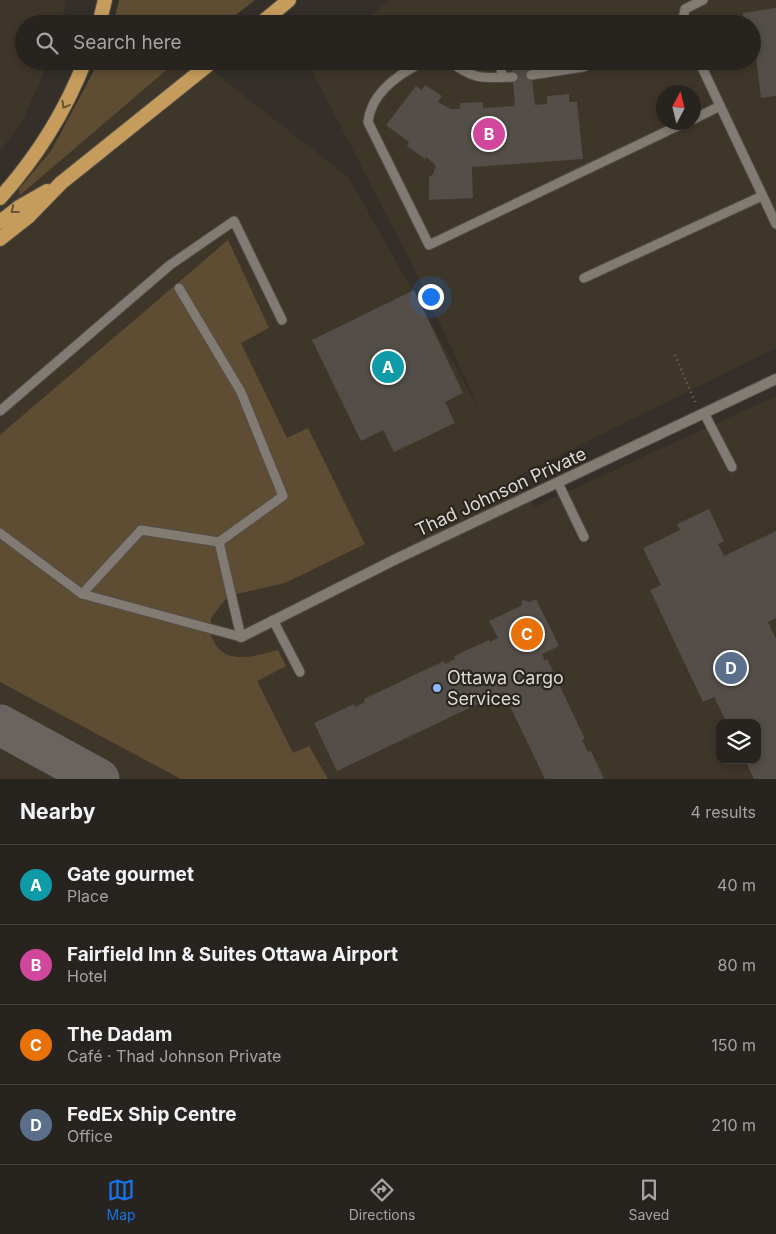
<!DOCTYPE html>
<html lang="en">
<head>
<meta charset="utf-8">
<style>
  body { margin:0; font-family:Inter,sans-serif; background:#2f2b28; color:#f1f3f6 }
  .controls { position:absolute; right:15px; bottom:15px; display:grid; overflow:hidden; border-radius:10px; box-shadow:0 2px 8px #0003 }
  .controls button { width:45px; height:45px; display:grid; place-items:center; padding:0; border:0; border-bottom:1px solid #43403d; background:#27231f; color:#f1f3f6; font:25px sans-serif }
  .compass { position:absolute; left:656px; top:85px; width:45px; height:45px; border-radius:50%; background:#27231f; box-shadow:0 2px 8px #0003; rotate:7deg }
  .you { position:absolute; left:430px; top:296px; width:18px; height:18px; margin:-12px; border:4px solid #fff; border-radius:50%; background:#1a73e8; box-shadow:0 0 0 8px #1a73e833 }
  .badge { display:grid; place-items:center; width:32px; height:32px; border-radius:50%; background:#1a73e8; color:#fff; font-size:16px; font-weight:700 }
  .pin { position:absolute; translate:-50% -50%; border:2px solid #fff; box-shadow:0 1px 5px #0006 }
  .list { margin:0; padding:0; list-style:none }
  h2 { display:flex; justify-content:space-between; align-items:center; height:65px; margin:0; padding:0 20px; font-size:21px }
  h2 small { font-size:16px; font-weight:400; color:#a4a4a4 }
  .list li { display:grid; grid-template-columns:32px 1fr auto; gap:15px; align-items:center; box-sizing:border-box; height:80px; padding:0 20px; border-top:1px solid #43403d }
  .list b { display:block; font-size:19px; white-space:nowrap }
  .list p { margin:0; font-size:16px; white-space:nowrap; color:#a4a4a4 }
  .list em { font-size:16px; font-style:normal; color:#a4a4a4 }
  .icon { flex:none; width:28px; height:28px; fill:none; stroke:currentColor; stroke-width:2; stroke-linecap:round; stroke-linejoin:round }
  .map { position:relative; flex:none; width:776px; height:779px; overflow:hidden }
  .search { position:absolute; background:#27231f; box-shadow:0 2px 8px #0003; left:15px; right:15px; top:15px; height:55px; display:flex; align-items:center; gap:12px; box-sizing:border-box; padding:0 18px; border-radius:28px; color:#a4a4a4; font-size:19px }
  .sheet { height:385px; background:#27231f }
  nav { display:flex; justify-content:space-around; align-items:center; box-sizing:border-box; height:70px; border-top:1px solid #43403d; background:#27231f; font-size:14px; color:#a4a4a4 }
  nav a { display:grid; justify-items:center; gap:2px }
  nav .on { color:#1a73e8 }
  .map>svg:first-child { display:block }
  .built { fill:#3f362a; fill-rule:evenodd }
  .green { fill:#5f4d33 }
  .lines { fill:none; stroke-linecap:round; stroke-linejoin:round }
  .taxiway { stroke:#69645f; stroke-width:41 }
  .building { fill:#534e47 }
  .service-casing { stroke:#524d48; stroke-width:11 }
  .minor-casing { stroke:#524d48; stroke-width:12 }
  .trunk-casing { stroke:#524d48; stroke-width:16 }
  .path { stroke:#726e68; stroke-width:2.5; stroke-dasharray:1 4; stroke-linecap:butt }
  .service { stroke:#817b73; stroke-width:9 }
  .minor { stroke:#817b73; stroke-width:10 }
  .trunk { stroke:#c69c5c; stroke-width:14 }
  .oneway { stroke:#685537 }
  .poi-dot { fill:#89bafc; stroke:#2a251f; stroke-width:2 }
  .labels { text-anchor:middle; stroke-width:4.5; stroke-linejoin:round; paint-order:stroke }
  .street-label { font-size:18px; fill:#dcd9d4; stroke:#2a251f }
  .poi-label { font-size:18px; fill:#dcd9d4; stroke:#2a251f; text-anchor:start }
</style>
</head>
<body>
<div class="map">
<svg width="776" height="779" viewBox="0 0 776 779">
  <rect width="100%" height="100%" fill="#342f29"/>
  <g class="built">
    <path d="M0 0H66L61 24H24V61H49L22 122 0 151Z"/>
    <path d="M390 0H776V348L517 476 534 507 776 396V779H0V184L152 61H200L349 178 482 414 416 272 308 63 752 61V24H359ZM664 92H694V122H664ZM720 723H757V760H720Z"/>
  </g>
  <g class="green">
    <path d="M119 0H255L224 24H113Z"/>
    <path d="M99 61H177L20 195 19 189 51 151Z"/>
    <path d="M228 240 269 328 241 343 287 438 308 428 365 544 285 583 228 596 211 618C211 624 210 633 212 638 224 667 255 656 278 650L286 666 257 681 293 753 309 746 328 779H181L0 682V435Z"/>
  </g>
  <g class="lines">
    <path class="taxiway" d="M0 725 99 779"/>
  </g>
  <g class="building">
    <path d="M776 8V96L761 98 755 47 752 48V24H744L743 13Z"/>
    <path d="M511 61H530L535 105 547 104V96L569 94V102H577L583 159 472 167 473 198 429 200V177L433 174 436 166 427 157 425 159 407 146 409 142 386 125 416 86 422 90 425 85 442 96 438 102 451 109H460V103L483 102V108L515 106Z"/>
    <path d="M414 290 463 393 445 402 455 423 394 452 383 430 361 441 312 340Z"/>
    <path d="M709 509 724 541 718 544 724 556 776 531V618L768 622 776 639V779H754L745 760H757V723H727L714 697 703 702 650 590 661 585 643 548 680 530 677 524Z"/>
    <path d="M536 599 559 646 542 654 545 661 547 659 585 739 582 740 588 752 591 751 604 779H545L503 692 337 771 314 723 354 704 355 707 365 702 364 699 444 661 445 664 455 659 454 656 489 640 490 642 498 638 489 621 521 606 523 600 530 602Z"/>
  </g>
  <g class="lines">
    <defs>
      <g id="service">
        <path d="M682 24 685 9 703 0"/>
        <path d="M425 61C400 73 371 92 368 122L429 245 686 122"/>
        <path d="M449 61C475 80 481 78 513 77"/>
        <path d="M542 61 545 73"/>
        <path d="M699 61 776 224"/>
        <path d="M531 75 583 67 597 61"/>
        <path d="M501 77 502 61"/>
        <path d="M694 119 720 106"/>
        <path d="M584 278 762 196"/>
        <path d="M0 411 170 265 234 221 282 320"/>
        <path d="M704 413 732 467"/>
        <path d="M558 483 584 537"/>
        <path d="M0 533 82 594 141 530 219 542"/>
        <path d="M82 594 241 637 219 542 283 496 241 392 179 288"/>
        <path d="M273 620 300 672"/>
      </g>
      <path id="minor" d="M241 637 396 559 776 379"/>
      <g id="trunk">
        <path d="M99 24 105 0"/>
        <path d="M260 24 289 0"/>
        <path d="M0 198C36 158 65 112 85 61"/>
        <path d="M0 222 19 207 47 191"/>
        <path d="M0 239 28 217 61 183 213 61"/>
      </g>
    </defs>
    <use href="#service" class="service-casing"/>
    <use href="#minor" class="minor-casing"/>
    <use href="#trunk" class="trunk-casing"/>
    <path class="path" d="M675 355 696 404"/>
    <use href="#service" class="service"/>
    <use href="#minor" class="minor"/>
    <use href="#trunk" class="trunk"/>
  </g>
  <defs><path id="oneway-chevron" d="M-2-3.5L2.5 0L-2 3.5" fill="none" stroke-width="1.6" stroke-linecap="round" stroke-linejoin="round" transform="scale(1.25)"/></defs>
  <g class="oneway">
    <use href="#oneway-chevron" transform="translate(65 105) rotate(119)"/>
    <use href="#oneway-chevron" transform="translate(14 210) rotate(142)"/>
  </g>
  <circle class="poi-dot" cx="437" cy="688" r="5"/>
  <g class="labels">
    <g class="street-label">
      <text transform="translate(501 492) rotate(-25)" y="6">Thad Johnson Private</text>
    </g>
    <g class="poi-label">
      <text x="447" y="684">Ottawa Cargo<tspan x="447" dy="21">Services</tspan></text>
    </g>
  </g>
</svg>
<div class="controls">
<button><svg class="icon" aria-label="layers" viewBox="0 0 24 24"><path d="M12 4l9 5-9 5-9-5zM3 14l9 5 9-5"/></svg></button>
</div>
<svg class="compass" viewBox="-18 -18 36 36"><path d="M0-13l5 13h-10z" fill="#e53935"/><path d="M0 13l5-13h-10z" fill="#a4a4a4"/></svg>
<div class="you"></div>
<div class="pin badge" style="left:388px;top:367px;background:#0f9aa8">A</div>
<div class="pin badge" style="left:489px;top:134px;background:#d1479c">B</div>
<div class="pin badge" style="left:527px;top:634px;background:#e8710a">C</div>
<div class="pin badge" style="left:731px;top:668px;background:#5c6f8a">D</div>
<div class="search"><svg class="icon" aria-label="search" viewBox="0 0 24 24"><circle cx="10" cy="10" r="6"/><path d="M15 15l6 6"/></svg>Search here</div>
</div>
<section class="sheet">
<h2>Nearby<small>4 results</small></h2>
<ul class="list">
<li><span class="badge" style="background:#0f9aa8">A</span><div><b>Gate gourmet</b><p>Place</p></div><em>40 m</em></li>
<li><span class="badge" style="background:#d1479c">B</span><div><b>Fairfield Inn &amp; Suites Ottawa Airport</b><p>Hotel</p></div><em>80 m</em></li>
<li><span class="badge" style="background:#e8710a">C</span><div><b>The Dadam</b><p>Café · Thad Johnson Private</p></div><em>150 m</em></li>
<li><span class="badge" style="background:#5c6f8a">D</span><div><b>FedEx Ship Centre</b><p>Office</p></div><em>210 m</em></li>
</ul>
</section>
<nav>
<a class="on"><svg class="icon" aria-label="map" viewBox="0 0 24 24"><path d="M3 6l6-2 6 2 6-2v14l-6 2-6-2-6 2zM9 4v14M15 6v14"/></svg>Map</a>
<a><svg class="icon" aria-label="directions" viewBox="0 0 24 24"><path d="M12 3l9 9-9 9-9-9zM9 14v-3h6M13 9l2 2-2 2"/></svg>Directions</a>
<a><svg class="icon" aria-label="saved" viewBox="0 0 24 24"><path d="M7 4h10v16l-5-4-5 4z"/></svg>Saved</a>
</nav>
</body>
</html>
